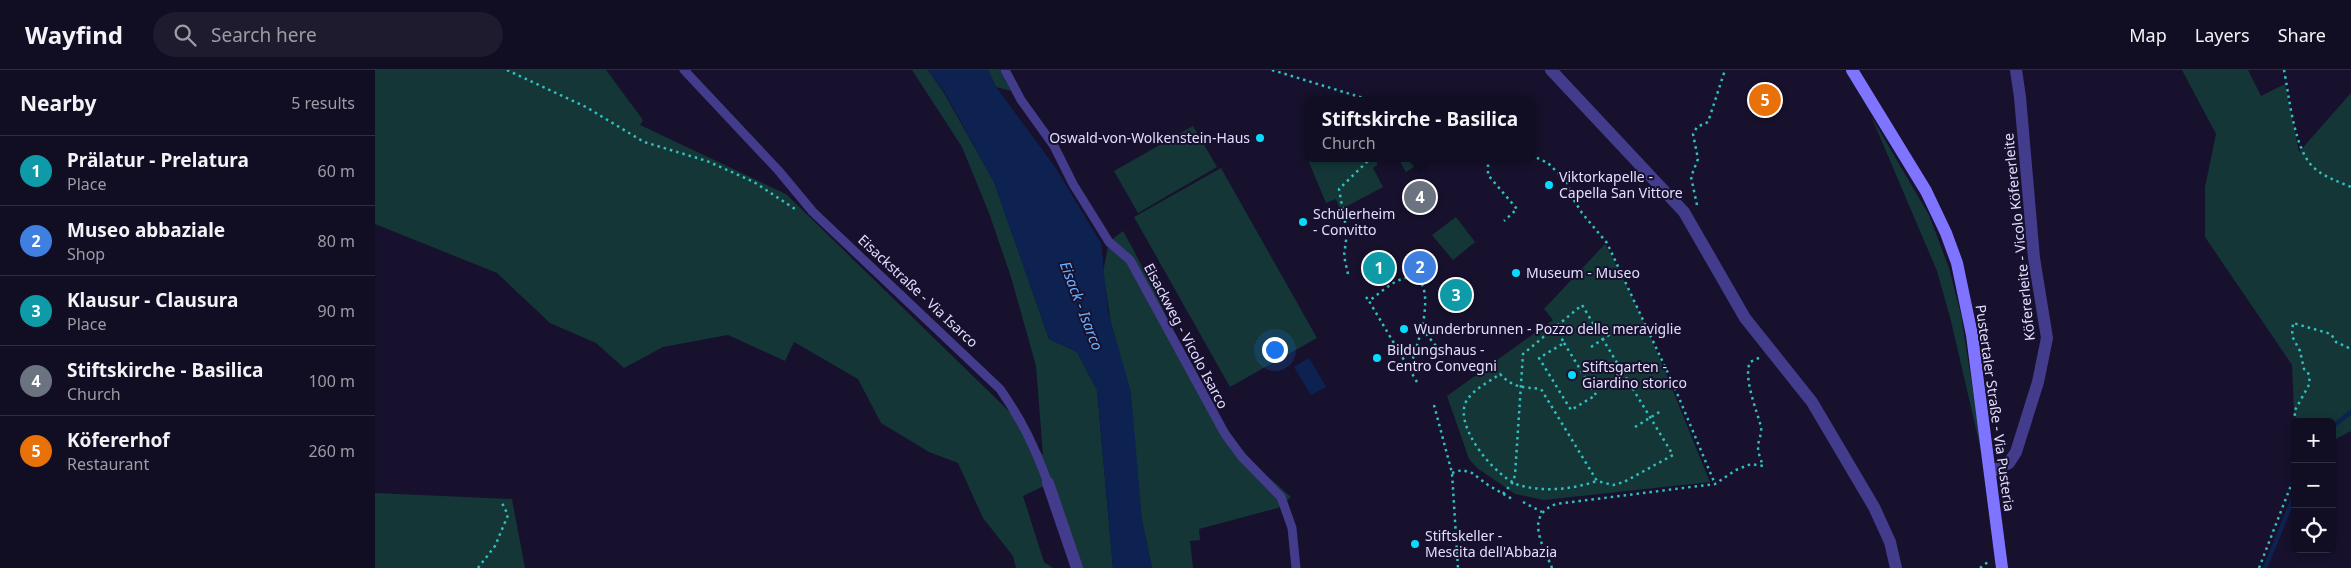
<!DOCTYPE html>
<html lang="en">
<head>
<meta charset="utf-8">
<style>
  body { margin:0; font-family:"Noto Sans",sans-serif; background:#1e1b2f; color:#f1f3f6 }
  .controls { position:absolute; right:15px; bottom:15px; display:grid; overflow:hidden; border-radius:8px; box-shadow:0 2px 8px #0003 }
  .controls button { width:45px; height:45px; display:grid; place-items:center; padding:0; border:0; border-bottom:1px solid #302d40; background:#110d22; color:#f1f3f6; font:25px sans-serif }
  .you { position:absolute; left:899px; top:279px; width:18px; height:18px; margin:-12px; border:4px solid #fff; border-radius:50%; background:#1a73e8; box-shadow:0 0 0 8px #1a73e833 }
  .badge { display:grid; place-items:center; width:32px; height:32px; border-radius:50%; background:#09dbff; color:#fff; font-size:16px; font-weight:700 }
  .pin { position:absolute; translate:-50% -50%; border:2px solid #fff; box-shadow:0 1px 5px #0006 }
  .popup { position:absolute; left:930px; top:27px; width:230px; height:65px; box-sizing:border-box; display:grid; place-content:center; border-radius:8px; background:#110d22; filter:drop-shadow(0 1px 4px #0005); font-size:16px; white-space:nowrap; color:#9c9ca5 }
  .popup b { font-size:19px; color:#f1f3f6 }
  .popup::after { content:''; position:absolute; left:50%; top:100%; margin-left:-10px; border:10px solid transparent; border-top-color:#110d22 }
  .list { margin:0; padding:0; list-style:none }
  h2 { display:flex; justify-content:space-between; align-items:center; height:65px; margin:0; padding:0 20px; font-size:21px }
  h2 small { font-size:16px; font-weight:400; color:#9c9ca5 }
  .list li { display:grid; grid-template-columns:32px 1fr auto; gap:15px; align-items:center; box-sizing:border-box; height:70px; padding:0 20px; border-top:1px solid #302d40 }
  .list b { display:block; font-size:19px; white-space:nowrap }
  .list p { margin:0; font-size:16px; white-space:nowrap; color:#9c9ca5 }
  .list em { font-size:16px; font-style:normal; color:#9c9ca5 }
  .icon { flex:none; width:28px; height:28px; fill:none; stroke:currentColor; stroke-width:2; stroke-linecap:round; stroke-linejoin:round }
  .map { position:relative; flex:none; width:1976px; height:498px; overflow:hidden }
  header { display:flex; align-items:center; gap:30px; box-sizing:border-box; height:70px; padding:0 25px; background:#110d22; border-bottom:1px solid #302d40 }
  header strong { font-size:24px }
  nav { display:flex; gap:28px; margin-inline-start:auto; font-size:18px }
  .search { width:350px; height:45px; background:#1e1b2f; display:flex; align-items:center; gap:12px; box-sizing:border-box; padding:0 18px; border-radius:28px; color:#9c9ca5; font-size:19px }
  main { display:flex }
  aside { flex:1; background:#110d22 }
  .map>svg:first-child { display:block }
  .green { fill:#143637 }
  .water { fill:#0d2250 }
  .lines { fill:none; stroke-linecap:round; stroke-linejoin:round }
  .stream { stroke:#0d2250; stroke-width:4.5 }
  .path { stroke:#30c0bf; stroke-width:2.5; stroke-dasharray:2.5 4; stroke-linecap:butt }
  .lane { stroke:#433c8c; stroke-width:9 }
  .street { stroke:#433c8c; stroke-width:12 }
  .secondary { stroke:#7e74ff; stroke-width:12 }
  .poi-dot { fill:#09dbff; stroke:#17112d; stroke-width:2 }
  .labels { text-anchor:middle; stroke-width:4; stroke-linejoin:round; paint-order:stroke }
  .poi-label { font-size:14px; fill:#e3ddff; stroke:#17112d; text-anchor:start }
  .street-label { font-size:14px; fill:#e3ddff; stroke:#17112d }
  .water-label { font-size:15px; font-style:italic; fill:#6bb3ff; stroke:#17112d }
</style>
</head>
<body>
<header>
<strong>Wayfind</strong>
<div class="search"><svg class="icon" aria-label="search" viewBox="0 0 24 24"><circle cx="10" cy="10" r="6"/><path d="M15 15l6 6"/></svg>Search here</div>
<nav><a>Map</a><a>Layers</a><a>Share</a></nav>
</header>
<main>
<aside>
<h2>Nearby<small>5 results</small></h2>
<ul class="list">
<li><span class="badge" style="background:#0f9aa8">1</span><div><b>Prälatur - Prelatura</b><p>Place</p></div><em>60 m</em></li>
<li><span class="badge" style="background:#3f7fe0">2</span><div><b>Museo abbaziale</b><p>Shop</p></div><em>80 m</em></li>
<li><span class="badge" style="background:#0f9aa8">3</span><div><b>Klausur - Clausura</b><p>Place</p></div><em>90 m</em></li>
<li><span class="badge" style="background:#6b7280">4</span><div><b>Stiftskirche - Basilica</b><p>Church</p></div><em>100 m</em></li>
<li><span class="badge" style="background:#e8710a">5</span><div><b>Köfererhof</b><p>Restaurant</p></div><em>260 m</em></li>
</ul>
</aside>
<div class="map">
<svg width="1976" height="498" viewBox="0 0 1976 498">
  <rect width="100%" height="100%" fill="#17112d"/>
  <g class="green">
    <path d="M0 0H231L268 50 265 55 411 124 640 347 668 385 661 296 636 207 614 143 587 77 537 0H553L569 23 619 112 674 269 702 282 722 320 738 498H702L673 414 648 426 669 492 678 498H641L638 486 608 448 583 393 554 382 506 353 483 309 419 272 410 291 353 265 288 277 249 298 221 273 175 253 122 203 0 154Z"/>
    <path d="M613 0H625L636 21 621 17Z"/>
    <path d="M1807 0H1873L1886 26 1910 14 1924 82 1976 23V361L1957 371V352H1922L1919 342 1917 295 1830 167V117L1841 64Z"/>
    <path d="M1496 46 1554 145 1574 198 1586 245 1610 398 1576 251 1562 201Z"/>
    <path d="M818 56 842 97 763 143 739 101Z"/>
    <path d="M934 83V88H1003L1002 95 998 98 1008 117 965 140 961 129 951 133 931 85Z"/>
    <path d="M1023 88H1042L1045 93 1031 102Z"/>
    <path d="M846 98 942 268 855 317 759 147Z"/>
    <path d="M1081 147 1100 172 1078 190 1057 165Z"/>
    <path d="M748 161C787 229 814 305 860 370 874 391 897 410 916 427L903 438 824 459 825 470 815 471 818 498H777L767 450 728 202 734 172Z"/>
    <path d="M1230 174C1272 250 1302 332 1335 412L1169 430 1140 424 1102 398 1094 389 1072 326 1178 250 1169 239Z"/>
    <path d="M0 423 137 429 150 498H0Z"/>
  </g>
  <g class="water">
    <path d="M553 0H613L621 17 680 97 726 173 733 241 756 322 767 450 777 498H738L722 320 702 282 674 269 619 112 570 23Z"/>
    <path d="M934 288 951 317 936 325 919 297Z"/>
  </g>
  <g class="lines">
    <g class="stream">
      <path d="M1957 357 1976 342"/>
      <path d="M1890 498 1920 424"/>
    </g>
    <g class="path">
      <path d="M132 0 211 37 269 72 332 91 379 112 420 139"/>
      <path d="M897 0 998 31"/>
      <path d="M1909 0C1914 25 1919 79 1938 97 1949 107 1962 111 1976 117"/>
      <path d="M1156 85 1173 93 1192 112 1197 127 1207 143 1232 173 1299 316 1340 414"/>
      <path d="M1113 88V105L1142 139 1129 151"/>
      <path d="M1322 135 1316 107 1323 89 1318 64 1322 57 1333 52 1350 0"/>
      <path d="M973 204 969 186 972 163 964 119 996 88"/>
      <path d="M1043 210 1047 206"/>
      <path d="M991 227 994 231"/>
      <path d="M1181 257 1189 273"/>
      <path d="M1189 273 1221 325 1196 340 1164 288Z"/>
      <path d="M1216 277 1240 261"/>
      <path d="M1034 301 1047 259"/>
      <path d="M1042 312 994 231C1004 224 1015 213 1027 209 1058 199 1050 243 1047 259L1071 288"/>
      <path d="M1059 335 1077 403 1083 498"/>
      <path d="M1922 352 1919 342 1935 313 1933 302 1929 299 1925 281 1917 266 1918 253 1956 264 1961 272 1976 279"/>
      <path d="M1260 357 1286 341"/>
      <path d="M1077 403 1087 400 1097 403 1113 415 1139 430"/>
      <path d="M1128 424 1138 412 1140 405 1148 284 1207 235 1298 385 1249 412 1238 415 1222 411 1166 319C1148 317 1138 318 1125 304 1114 312 1099 319 1092 330 1076 355 1123 411 1147 416 1172 422 1198 419 1222 411"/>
      <path d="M1148 432 1167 442"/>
      <path d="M103 498 120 476 133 445 127 433"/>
      <path d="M1177 498C1168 475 1149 446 1181 434L1340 414 1361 400 1376 394 1388 396C1386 390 1383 383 1383 377 1383 371 1387 364 1386 357 1382 340 1368 309 1375 292L1386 287"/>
      <path d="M1605 498 1613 492"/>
      <path d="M1884 498 1920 405"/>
    </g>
    <g class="lane">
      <path d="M309 0 403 100 438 142 625 319C648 352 659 376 673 413"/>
      <path d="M630 0 646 30 679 76 698 114 734 172 755 190 850 364 867 387 906 427 917 458 921 498"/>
    </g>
    <g class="street">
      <path d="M1176 0 1309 142 1370 248 1437 332 1499 437 1515 472 1521 498"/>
      <path d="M1615 402 1634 393 1641 382 1663 312 1672 268 1659 188 1645 27 1641 0"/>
      <path d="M673 413 702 498"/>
    </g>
    <path class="secondary" d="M1477 0 1551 121 1571 163 1582 193 1597 265 1627 498"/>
  </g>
  <g class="poi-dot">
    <circle cx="885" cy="68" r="5"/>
    <circle cx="1174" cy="115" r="5"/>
    <circle cx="928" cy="152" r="5"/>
    <circle cx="1141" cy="203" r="5"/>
    <circle cx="1029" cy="259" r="5"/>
    <circle cx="1002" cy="288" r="5"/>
    <circle cx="1197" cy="305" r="5"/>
    <circle cx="1040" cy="474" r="5"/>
  </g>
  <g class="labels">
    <g class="poi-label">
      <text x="875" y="73" text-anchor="end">Oswald-von-Wolkenstein-Haus</text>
      <text x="1184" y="112">Viktorkapelle -<tspan x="1184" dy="16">Capella San Vittore</tspan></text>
      <text x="938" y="149">Schülerheim<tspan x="938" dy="16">- Convitto</tspan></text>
      <text x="1151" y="208">Museum - Museo</text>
      <text x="1039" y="264">Wunderbrunnen - Pozzo delle meraviglie</text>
      <text x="1012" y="285">Bildungshaus -<tspan x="1012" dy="16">Centro Convegni</tspan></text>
      <text x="1207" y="302">Stiftsgarten -<tspan x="1207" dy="16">Giardino storico</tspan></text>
      <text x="1050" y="471">Stiftskeller -<tspan x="1050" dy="16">Mescita dell'Abbazia</tspan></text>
    </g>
    <g class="street-label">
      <text transform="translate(1644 167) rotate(-96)" y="5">Köfererleite - Vicolo Köfererleite</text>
      <text transform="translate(543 221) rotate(43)" y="5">Eisackstraße - Via Isarco</text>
      <text transform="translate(811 266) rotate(62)" y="5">Eisackweg - Vicolo Isarco</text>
      <text transform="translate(1620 338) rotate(82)" y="5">Pustertaler Straße - Via Pusteria</text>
    </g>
    <g class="water-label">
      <text transform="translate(706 236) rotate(69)" y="5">Eisack - Isarco</text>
    </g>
  </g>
</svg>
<div class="controls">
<button>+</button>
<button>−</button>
<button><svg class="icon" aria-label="locate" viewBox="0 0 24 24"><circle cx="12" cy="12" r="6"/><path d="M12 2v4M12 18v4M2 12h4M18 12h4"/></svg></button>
</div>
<div class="you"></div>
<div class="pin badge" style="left:1004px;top:198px;background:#0f9aa8">1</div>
<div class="pin badge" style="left:1045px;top:197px;background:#3f7fe0">2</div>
<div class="pin badge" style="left:1081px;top:225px;background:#0f9aa8">3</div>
<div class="pin badge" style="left:1045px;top:127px;background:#6b7280">4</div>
<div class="popup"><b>Stiftskirche - Basilica</b>Church</div>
<div class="pin badge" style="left:1390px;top:30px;background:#e8710a">5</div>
</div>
</main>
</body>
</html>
